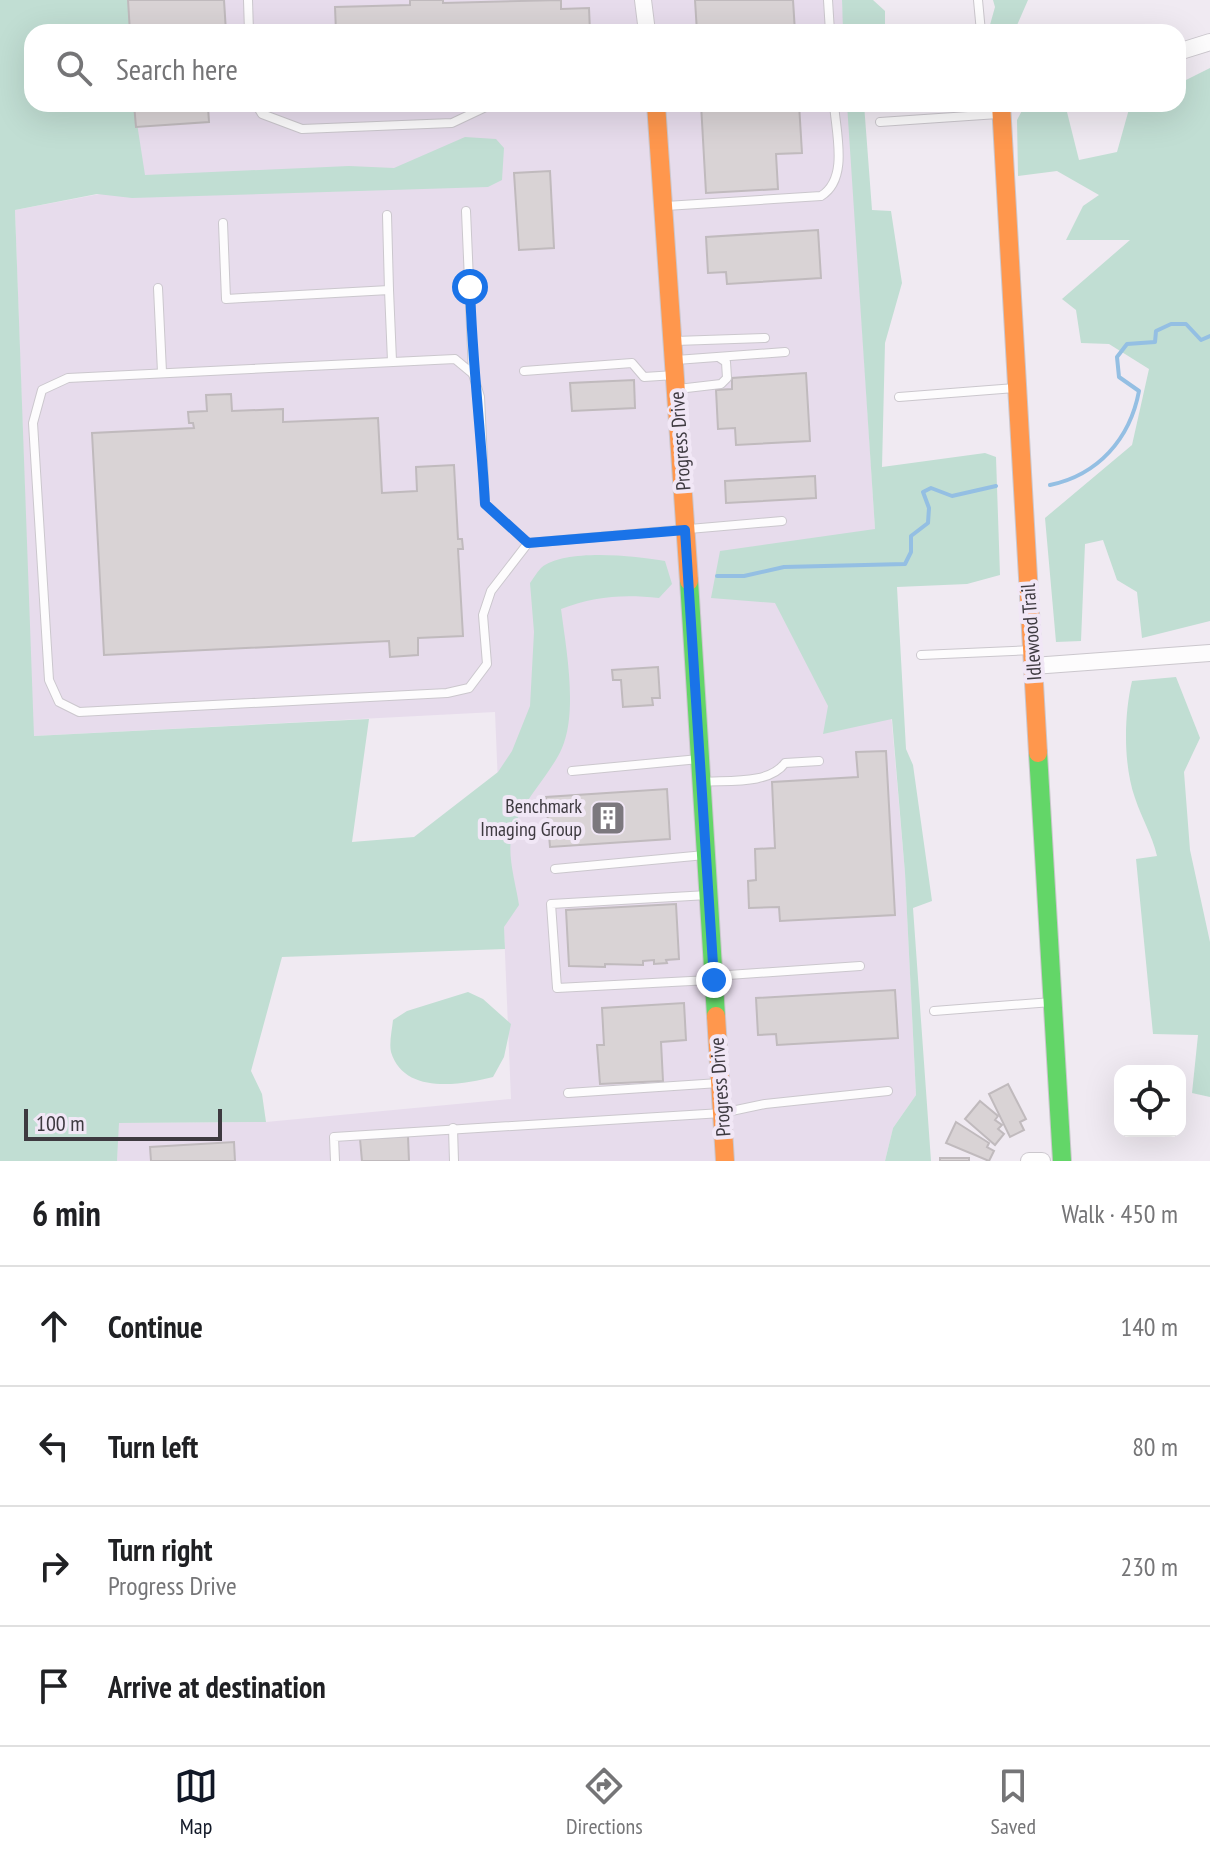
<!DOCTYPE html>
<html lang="en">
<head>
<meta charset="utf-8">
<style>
  body { margin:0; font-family:"PT Sans Narrow",sans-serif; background:#f6f6f6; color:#202124 }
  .controls { position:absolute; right:24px; bottom:24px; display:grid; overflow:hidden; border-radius:16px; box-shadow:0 8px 32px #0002 }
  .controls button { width:72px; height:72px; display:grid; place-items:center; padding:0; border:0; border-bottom:2px solid #e0e0e0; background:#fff; color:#202124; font:40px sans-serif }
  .scale { position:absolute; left:24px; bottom:20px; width:198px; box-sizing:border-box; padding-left:8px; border:4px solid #3e3a40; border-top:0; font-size:22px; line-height:28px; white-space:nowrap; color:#3e3a40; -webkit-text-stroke:6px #f1e7f6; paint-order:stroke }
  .stop { position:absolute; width:24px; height:24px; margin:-18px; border:6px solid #1a73e8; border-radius:50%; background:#fff }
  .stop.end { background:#1a73e8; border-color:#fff; box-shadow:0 2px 8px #0008 }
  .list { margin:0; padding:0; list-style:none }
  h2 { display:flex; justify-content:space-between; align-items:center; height:104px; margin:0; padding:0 32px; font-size:34px }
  h2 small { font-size:26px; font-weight:400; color:#757577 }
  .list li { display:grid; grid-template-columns:52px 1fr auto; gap:24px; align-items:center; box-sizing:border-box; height:120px; padding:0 32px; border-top:2px solid #e0e0e0 }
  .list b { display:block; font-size:30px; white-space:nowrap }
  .list p { margin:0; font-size:26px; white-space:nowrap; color:#757577 }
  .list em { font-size:26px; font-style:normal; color:#757577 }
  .icon { flex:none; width:44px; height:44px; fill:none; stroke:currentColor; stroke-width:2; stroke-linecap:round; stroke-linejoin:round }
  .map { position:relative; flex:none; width:1210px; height:1161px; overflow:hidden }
  .search { position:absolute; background:#fff; box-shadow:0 8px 32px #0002; left:24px; right:24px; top:24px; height:88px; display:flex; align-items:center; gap:20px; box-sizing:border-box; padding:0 28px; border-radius:24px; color:#757577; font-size:30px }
  .sheet { height:584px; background:#fff }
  nav { display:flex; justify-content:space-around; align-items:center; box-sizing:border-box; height:112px; border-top:2px solid #e0e0e0; background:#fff; font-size:22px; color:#757577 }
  nav a { display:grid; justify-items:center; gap:4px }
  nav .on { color:#111827 }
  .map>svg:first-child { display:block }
  .built { fill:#e7dcec }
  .green { fill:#c1ded3 }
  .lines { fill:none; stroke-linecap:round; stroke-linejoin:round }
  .stream { stroke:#94bfe3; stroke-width:4 }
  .building { fill:#d9d3d5; stroke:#c0babd; stroke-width:2 }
  .lane-casing { stroke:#cbc7cd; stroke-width:10 }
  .street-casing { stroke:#cbc7cd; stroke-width:18 }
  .fast-casing { stroke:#cbc7cd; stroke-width:20 }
  .slow-casing { stroke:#cbc7cd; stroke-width:20 }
  .lane { stroke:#fdfcfd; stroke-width:8 }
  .street { stroke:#fdfcfd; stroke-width:16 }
  .fast { stroke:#63d668; stroke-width:18 }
  .slow { stroke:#ff974d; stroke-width:18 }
  .route { stroke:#1a73e8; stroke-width:10 }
  .labels { text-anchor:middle; stroke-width:8; stroke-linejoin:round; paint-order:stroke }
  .street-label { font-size:20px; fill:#3e3a40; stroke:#f1e7f6 }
  .poi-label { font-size:20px; fill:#3e3a40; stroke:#f1e7f6; text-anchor:end }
</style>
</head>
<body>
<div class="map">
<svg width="1210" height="1161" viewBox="0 0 1210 1161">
  <rect width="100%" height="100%" fill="#f0eaf2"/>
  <g class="built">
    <path d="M107 0H842L844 32H110Z"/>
    <path d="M115 104H848L875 529 905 873 916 1095 893 1128 885 1161H117L118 1123 266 1122 511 1099 495 712 33 736 15 210 121 190Z"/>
  </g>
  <g class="green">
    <path d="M0 0H128L130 32H32V104H134L145 175 349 166 394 168 465 137 496 139 504 148 502 180 488 187 132 198 97 194 15 210 34 736 369 719 352 842 414 837 498 772 512 751 530 706 534 632 530 583C533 579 537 572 541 568 565 548 635 556 665 561L672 584 659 598C624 594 594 596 561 609 566 648 578 711 562 748 550 776 515 808 511 839 508 859 516 885 519 905L504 927 505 949 282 957 251 1071 262 1094 266 1122 119 1123 117 1161H0Z"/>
    <path d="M842 0H873L885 11V29L843 32Z"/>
    <path d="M993 0H1028L1014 32H988L995 7Z"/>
    <path d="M1210 68V621L1142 638 1137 592 1117 580 1103 540 1085 544 1081 641 1056 642 1045 518 1132 445 1149 369 1109 344 1081 343 1076 310 1062 299 1130 240H1066L1083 206 1099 195 1057 171 1018 176 1017 120 1025 105 1065 104 1079 160 1117 152 1129 109 1140 104H1178V84Z"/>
    <path d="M847 104H864L872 210 891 211 902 283 885 343 882 467 985 453 996 457 1000 575 967 584 897 587 906 749 913 765 932 901 913 908 931 1161H885L893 1128 916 1095 905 873 892 719 823 734 828 706 775 603 711 598 720 551 875 529Z"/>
    <path d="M1176 677 1200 738 1184 772 1190 850 1210 942V1097L1192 1093 1198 1035 1153 1034 1136 859 1157 856C1152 835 1142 819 1135 798 1123 764 1124 715 1132 681Z"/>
    <path d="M468 992 483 999 511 1024 504 1057 493 1077C461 1085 404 1095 391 1052 389 1043 392 1030 393 1020L407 1011Z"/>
  </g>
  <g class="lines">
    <g class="stream">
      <path d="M1050 485C1098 475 1130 439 1139 391L1119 377 1117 357 1127 344 1155 342 1156 331 1171 324H1186L1201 340 1210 336"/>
      <path d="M717 576H744L784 567 905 564 911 552V536L928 523 929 508 923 492 931 488 952 496 996 486"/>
    </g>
  </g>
  <g class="building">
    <path d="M128 0H224L226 32H130Z"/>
    <path d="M410 0H443V3L561 0V9L589 8 590 32H336L335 7 410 5Z"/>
    <path d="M695 0H793L795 32H697Z"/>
    <path d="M134 104H231V106L208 107 209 122 136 127Z"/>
    <path d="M701 104H799L802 153 776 154 778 189 706 193Z"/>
    <path d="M550 171 554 248 519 250 514 173Z"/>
    <path d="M818 230 821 278 727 284 726 272 708 273 706 237Z"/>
    <path d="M806 373 810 441 736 445 735 428 718 429 716 390 732 389V378Z"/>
    <path d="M634 380 635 408 572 411 570 383Z"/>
    <path d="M231 394 232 411 283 409V422L378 418 382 493 417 491 416 467 454 465 458 539H462L463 549H458L463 636 418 638V655L390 657 389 641 104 655 92 433 194 428 193 423H189L188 412 207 411 206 395Z"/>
    <path d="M815 476 816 498 726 503 725 481Z"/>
    <path d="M658 667 660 698H652L653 705 623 707 621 680H613L612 670Z"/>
    <path d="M886 751 895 915 780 921 779 907 749 908 748 881 756 880 755 849 775 848 772 782 858 777 856 752Z"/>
    <path d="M667 789 670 839 550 847 546 797Z"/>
    <path d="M676 904 679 959 666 960 667 963 654 964V960L643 961V965L605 964V967L569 966 566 910Z"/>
    <path d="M895 990 898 1038 777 1045 776 1034 758 1035 756 998Z"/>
    <path d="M684 1003 686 1040 661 1042 663 1081 600 1084 597 1045H604L602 1008Z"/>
    <path d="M1008 1084 1026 1119 1020 1122 1024 1130 1010 1137 989 1094Z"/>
    <path d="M980 1101 998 1116 995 1120 1002 1125 998 1129 1004 1134 995 1145 965 1119Z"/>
    <path d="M956 1122 989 1143 987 1147 994 1151 989 1161 946 1143Z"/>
    <path d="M408 1136 409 1161H362L360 1139Z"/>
    <path d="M234 1142 235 1161H151L150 1147Z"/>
    <rect x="940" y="1158" width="29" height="3"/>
  </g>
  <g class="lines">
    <defs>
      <g id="lane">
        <path d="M248 0 249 32"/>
        <path d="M828 0 830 32"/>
        <path d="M978 0 981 32"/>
        <path d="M256 104 262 114 302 129 452 123 488 106 532 104"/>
        <path d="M880 122 998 114"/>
        <path d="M666 206 821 196C849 179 836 133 834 104"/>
        <path d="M466 211 473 374"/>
        <path d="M387 215 389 290"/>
        <path d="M223 223 226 299 389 290 392 361"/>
        <path d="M158 288 162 372"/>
        <path d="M675 341 765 338"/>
        <path d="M676 360 785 352"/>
        <path d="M524 371 632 363 644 377 675 375"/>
        <path d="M678 389 721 384 727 378 726 362 720 358"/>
        <path d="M899 397 1015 388"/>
        <path d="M528 543 485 504 480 397 473 374 455 359 68 378 42 390 33 423 49 680 59 702 79 712 447 693 469 688 487 664 483 615 491 591 528 543 782 521"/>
        <path d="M921 655 1032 650"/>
        <path d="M572 771 699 759"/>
        <path d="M702 782C727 780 769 785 785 763L819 761"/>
        <path d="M555 869 705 855"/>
        <path d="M708 895 551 904 557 988 710 980"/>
        <path d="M714 976 860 966"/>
        <path d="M934 1011 1052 1002"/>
        <path d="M568 1093 719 1083"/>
        <path d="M453 1128 454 1161"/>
        <path d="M335 1161 334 1137 722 1113 765 1104 888 1091"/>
      </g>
      <g id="street">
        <path d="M643 0 647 32"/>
        <path d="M1178 52 1210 42"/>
        <path d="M1033 666 1210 653"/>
        <path d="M1029 1161H1042"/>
      </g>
      <g id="fast">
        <path d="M689 581 716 1016"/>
        <path d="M1038 753 1062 1161"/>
      </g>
      <g id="slow">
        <path d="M656 104 689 581"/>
        <path d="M1001 104 1038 753"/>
        <path d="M716 1016 725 1161"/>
      </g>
    </defs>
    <use href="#lane" class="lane-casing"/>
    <use href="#street" class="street-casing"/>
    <use href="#fast" class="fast-casing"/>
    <use href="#slow" class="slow-casing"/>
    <use href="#lane" class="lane"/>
    <use href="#street" class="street"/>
    <use href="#fast" class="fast"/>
    <use href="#slow" class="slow"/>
  </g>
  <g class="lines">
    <path class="route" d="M470 287C472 360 481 431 485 504L528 543 685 530 714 980"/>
  </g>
  <defs>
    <symbol id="building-square" viewBox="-11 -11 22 22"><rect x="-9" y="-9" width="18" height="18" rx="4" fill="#7c787e" stroke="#f1e7f6"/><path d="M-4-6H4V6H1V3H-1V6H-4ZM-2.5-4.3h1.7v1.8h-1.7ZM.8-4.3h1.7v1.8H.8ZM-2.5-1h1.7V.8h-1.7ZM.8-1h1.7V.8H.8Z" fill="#fff"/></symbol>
  </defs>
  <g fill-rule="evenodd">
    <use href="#building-square" x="588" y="798" width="40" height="40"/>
  </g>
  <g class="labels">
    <g class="street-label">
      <text transform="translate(680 441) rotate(-94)" y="7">Progress Drive</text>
      <text transform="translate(1031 632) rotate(-94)" y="7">Idlewood Trail</text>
      <text transform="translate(720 1087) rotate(-94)" y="7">Progress Drive</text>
    </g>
    <g class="poi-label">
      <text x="582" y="813">Benchmark<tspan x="582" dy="23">Imaging Group</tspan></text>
    </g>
  </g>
</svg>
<div class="controls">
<button><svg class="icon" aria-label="locate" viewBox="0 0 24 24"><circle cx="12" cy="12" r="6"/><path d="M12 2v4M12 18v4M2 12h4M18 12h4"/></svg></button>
</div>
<div class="scale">100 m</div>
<div class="stop" style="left:470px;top:287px"></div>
<div class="stop end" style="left:714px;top:980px"></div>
<div class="search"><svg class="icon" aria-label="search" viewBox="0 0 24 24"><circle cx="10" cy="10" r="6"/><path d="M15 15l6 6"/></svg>Search here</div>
</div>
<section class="sheet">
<h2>6 min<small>Walk · 450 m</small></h2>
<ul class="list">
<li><svg class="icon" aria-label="ahead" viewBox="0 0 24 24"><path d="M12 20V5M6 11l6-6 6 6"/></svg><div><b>Continue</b></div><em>140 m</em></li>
<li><svg class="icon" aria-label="left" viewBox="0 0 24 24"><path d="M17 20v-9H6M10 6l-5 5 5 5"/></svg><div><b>Turn left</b></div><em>80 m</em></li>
<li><svg class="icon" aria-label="right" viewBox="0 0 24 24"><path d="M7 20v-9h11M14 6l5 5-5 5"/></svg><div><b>Turn right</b><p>Progress Drive</p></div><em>230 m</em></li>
<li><svg class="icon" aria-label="arrive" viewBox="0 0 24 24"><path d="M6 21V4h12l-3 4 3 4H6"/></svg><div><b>Arrive at destination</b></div></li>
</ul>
</section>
<nav>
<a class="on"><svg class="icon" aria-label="map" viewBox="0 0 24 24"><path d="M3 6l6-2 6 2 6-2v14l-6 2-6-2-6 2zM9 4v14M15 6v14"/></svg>Map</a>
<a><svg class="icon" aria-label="directions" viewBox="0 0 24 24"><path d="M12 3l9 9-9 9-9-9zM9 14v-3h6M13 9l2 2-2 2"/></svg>Directions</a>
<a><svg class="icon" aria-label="saved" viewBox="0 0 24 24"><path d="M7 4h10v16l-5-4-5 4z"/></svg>Saved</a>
</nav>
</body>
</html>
